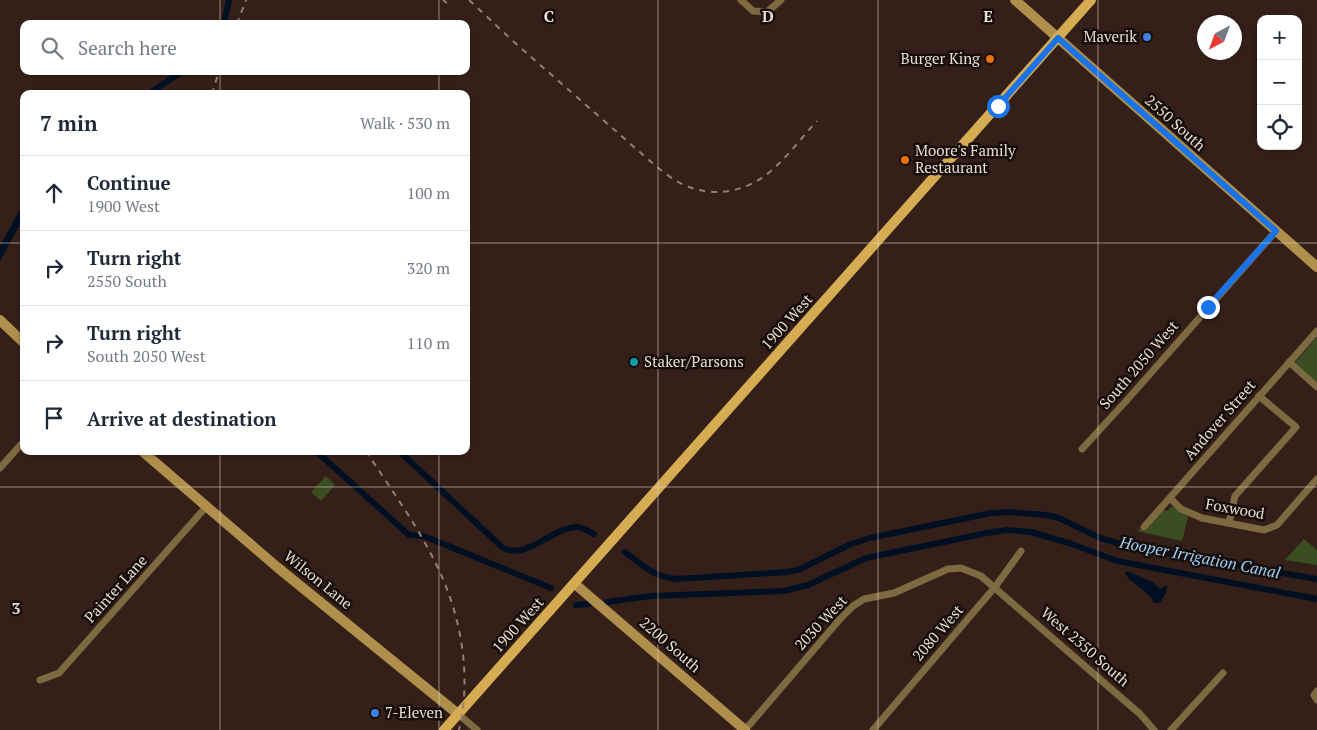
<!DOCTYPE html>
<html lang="en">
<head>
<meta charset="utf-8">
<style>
  body { margin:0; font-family:"PT Serif",serif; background:#f2f2f3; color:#1f2937 }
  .controls { position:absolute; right:15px; top:15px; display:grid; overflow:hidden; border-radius:10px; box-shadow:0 1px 4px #0004 }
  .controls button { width:45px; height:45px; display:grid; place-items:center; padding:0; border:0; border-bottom:1px solid #e0e1e3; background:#fff; color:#1f2937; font:25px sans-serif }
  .compass { position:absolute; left:1197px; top:15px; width:45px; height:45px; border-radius:50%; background:#fff; box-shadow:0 1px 4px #0004; rotate:221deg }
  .stop { position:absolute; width:15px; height:15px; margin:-11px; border:4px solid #1a73e8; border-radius:50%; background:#fff }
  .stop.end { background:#1a73e8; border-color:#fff; box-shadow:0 1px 5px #0008 }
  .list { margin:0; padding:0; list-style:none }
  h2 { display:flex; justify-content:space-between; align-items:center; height:65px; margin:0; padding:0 20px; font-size:21px }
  h2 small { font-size:16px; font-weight:400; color:#747a83 }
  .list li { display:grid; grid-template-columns:32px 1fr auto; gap:15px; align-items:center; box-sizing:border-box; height:75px; padding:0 20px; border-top:1px solid #e0e1e3 }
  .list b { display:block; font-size:19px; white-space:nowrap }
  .list p { margin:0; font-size:16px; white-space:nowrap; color:#747a83 }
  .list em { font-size:16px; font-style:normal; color:#747a83 }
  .icon { flex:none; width:28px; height:28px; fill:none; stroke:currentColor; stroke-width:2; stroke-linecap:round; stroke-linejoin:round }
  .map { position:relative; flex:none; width:1317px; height:730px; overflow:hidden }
  .search { position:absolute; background:#fff; box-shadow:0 1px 4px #0004; left:20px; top:20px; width:450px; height:55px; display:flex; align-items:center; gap:12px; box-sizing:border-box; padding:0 18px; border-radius:10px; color:#747a83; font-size:19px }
  .panel { position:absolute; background:#fff; box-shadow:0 1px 4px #0004; left:20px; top:90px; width:450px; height:365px; border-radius:10px }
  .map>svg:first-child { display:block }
  .green { fill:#3a4e22 }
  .water { fill:#001022 }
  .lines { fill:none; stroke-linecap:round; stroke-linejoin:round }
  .canal { stroke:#001022; stroke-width:6 }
  .street { stroke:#7d6a41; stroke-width:7 }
  .secondary { stroke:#af8f4b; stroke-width:10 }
  .primary { stroke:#d6ac52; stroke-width:10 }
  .rail { stroke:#917f79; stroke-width:2; stroke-dasharray:6 6; stroke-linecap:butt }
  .route { stroke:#1a73e8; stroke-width:6 }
  .grid { fill:none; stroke:#eadbd6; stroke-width:1; stroke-opacity:0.55 }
  .shop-dot { fill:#3f7fe0; stroke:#160d09; stroke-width:2 }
  .food-dot { fill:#e8710a; stroke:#160d09; stroke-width:2 }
  .culture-dot { fill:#0f9aa8; stroke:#160d09; stroke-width:2 }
  .labels { text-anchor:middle; stroke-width:5; stroke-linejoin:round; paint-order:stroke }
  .poi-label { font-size:15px; fill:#eadbd6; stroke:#160d09; text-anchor:start }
  .street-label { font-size:15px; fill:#eadbd6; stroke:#160d09 }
  .water-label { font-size:16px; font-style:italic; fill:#9acfff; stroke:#160d09 }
  .grid-label { font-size:16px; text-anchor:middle; font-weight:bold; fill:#eadbd6; stroke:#160d09; stroke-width:5; stroke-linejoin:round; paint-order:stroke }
</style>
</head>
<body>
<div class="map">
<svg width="1317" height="730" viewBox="0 0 1317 730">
  <rect width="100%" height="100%" fill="#352019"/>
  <g class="green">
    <path d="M1317 337V384L1294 364Z"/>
    <path d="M326 476 335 485 321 501 311 492Z"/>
    <path d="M1172 506 1188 517 1182 541 1137 531 1141 528 1144 531 1147 529 1164 509 1167 511Z"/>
    <path d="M1304 539 1317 550V565L1285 560Z"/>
  </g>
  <g class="water">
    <path d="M24 202V217L0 261V246Z"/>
    <path d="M1128 571 1154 583 1160 589 1164 586H1167L1166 593 1160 603H1154L1151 597 1129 579 1125 573Z"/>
  </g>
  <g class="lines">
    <g class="canal">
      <path d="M224 24 229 0"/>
      <path d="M148 94 183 71"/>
      <path d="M316 451 409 535 424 536 551 588"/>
      <path d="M399 451 503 548C528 560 551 528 576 527 583 527 588 531 594 534"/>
      <path d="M625 552C643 566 654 577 677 579L787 572 798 570 851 544 870 538 991 513 1011 512 1046 515 1059 518 1100 538 1127 546 1317 579"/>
      <path d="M607 602 651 596 784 591 808 585 866 558 987 533 1007 530 1031 532 1072 544 1117 561 1317 599"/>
      <path d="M576 605 589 604"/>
    </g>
    <g class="street">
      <path d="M741 0 753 11 767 12 781 0"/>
      <path d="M1289 362 1317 387"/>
      <path d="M1082 449 1127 400 1276 231"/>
      <path d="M0 468 24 441"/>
      <path d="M1170 498 1181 509 1202 518 1264 530 1277 525 1317 479"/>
      <path d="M1229 523 1235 496 1296 427 1259 396"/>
      <path d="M1144 527 1317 331"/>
      <path d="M40 680 59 673 206 507"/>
      <path d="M1317 691 1314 695 1317 700"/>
      <path d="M458 714 477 730"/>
      <path d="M745 730 840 619 853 606 864 599 894 593 948 569 961 568 981 576 1140 714 1154 730"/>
      <path d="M873 730 995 587 1021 551"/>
      <path d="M1171 730 1223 673"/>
    </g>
    <g class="secondary">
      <path d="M1015 0 1317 267"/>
      <path d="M0 320 24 343"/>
      <path d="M142 451 277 567 458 714"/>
      <path d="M575 584 745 730"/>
    </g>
    <path class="primary" d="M444 730 1091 0"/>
    <g class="rail">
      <path d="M443 0 447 3"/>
      <path d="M469 0 514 42 650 161C662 171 675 182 689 187 718 198 750 190 772 170 789 155 802 137 817 121"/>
      <path d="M237 24 246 0"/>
      <path d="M212 94 219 71"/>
      <path d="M366 451C390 488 418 526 437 566 461 615 472 676 459 730"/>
    </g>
  </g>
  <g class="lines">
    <path class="route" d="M998 106 1058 38 1276 231 1208 307"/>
  </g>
  <path class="grid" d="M220 0V24M439 0V24M658 0V730M878 0V730M1098 0V730M220 71V94M439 71V94M0 243H24M466 243H1317M220 451V730M439 451V730M0 487H1317"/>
  <g class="shop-dot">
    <circle cx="1147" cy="37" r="5"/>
    <circle cx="375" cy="713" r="5"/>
  </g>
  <g class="food-dot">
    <circle cx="990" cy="59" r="5"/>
    <circle cx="905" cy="160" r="5"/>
  </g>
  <circle class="culture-dot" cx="634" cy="362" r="5"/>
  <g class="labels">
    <g class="poi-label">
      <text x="1137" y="42" text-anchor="end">Maverik</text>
      <text x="980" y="64" text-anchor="end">Burger King</text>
      <text x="915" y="156">Moore's Family<tspan x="915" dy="17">Restaurant</tspan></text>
      <text x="644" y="367">Staker/Parsons</text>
      <text x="385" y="718">7-Eleven</text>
    </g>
    <g class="street-label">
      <text transform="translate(1175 123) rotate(42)" y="5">2550 South</text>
      <text transform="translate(787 322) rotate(-48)" y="5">1900 West</text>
      <text transform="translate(1139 365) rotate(-49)" y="5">South 2050 West</text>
      <text transform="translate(1220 420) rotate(-49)" y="5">Andover Street</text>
      <text transform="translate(1235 509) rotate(10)" y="5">Foxwood</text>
      <text transform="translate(318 580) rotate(39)" y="5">Wilson Lane</text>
      <text transform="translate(116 589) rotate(-48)" y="5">Painter Lane</text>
      <text transform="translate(821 623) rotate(-47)" y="5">2030 West</text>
      <text transform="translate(518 625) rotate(-48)" y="5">1900 West</text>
      <text transform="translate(938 633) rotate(-49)" y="5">2080 West</text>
      <text transform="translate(670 645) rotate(41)" y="5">2200 South</text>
      <text transform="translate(1085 647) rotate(41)" y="5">West 2350 South</text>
    </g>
    <g class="water-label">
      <text transform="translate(1200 557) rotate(11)" y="6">Hooper Irrigation Canal</text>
    </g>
  </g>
  <g class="grid-label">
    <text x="549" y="22">C</text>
    <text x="768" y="22">D</text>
    <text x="988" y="22">E</text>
    <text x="16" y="614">3</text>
  </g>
</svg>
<div class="controls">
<button>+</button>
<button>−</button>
<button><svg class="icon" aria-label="locate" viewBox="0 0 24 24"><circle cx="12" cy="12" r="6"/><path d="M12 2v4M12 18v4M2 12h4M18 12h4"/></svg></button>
</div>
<svg class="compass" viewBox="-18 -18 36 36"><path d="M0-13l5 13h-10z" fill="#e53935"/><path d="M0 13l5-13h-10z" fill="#747a83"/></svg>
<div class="stop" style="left:998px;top:106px"></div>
<div class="stop end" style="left:1208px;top:307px"></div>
<div class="search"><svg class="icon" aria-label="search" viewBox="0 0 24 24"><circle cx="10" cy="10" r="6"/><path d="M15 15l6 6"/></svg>Search here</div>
<section class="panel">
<h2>7 min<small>Walk · 530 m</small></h2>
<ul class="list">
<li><svg class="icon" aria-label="ahead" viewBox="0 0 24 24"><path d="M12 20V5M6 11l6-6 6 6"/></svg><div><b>Continue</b><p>1900 West</p></div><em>100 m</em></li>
<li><svg class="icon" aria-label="right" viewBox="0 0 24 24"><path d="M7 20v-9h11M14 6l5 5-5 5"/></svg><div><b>Turn right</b><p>2550 South</p></div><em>320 m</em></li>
<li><svg class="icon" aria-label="right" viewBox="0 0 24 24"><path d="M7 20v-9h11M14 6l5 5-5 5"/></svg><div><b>Turn right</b><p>South 2050 West</p></div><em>110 m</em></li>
<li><svg class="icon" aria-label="arrive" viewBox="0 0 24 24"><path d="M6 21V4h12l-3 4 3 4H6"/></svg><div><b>Arrive at destination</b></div></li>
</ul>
</section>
</div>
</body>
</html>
